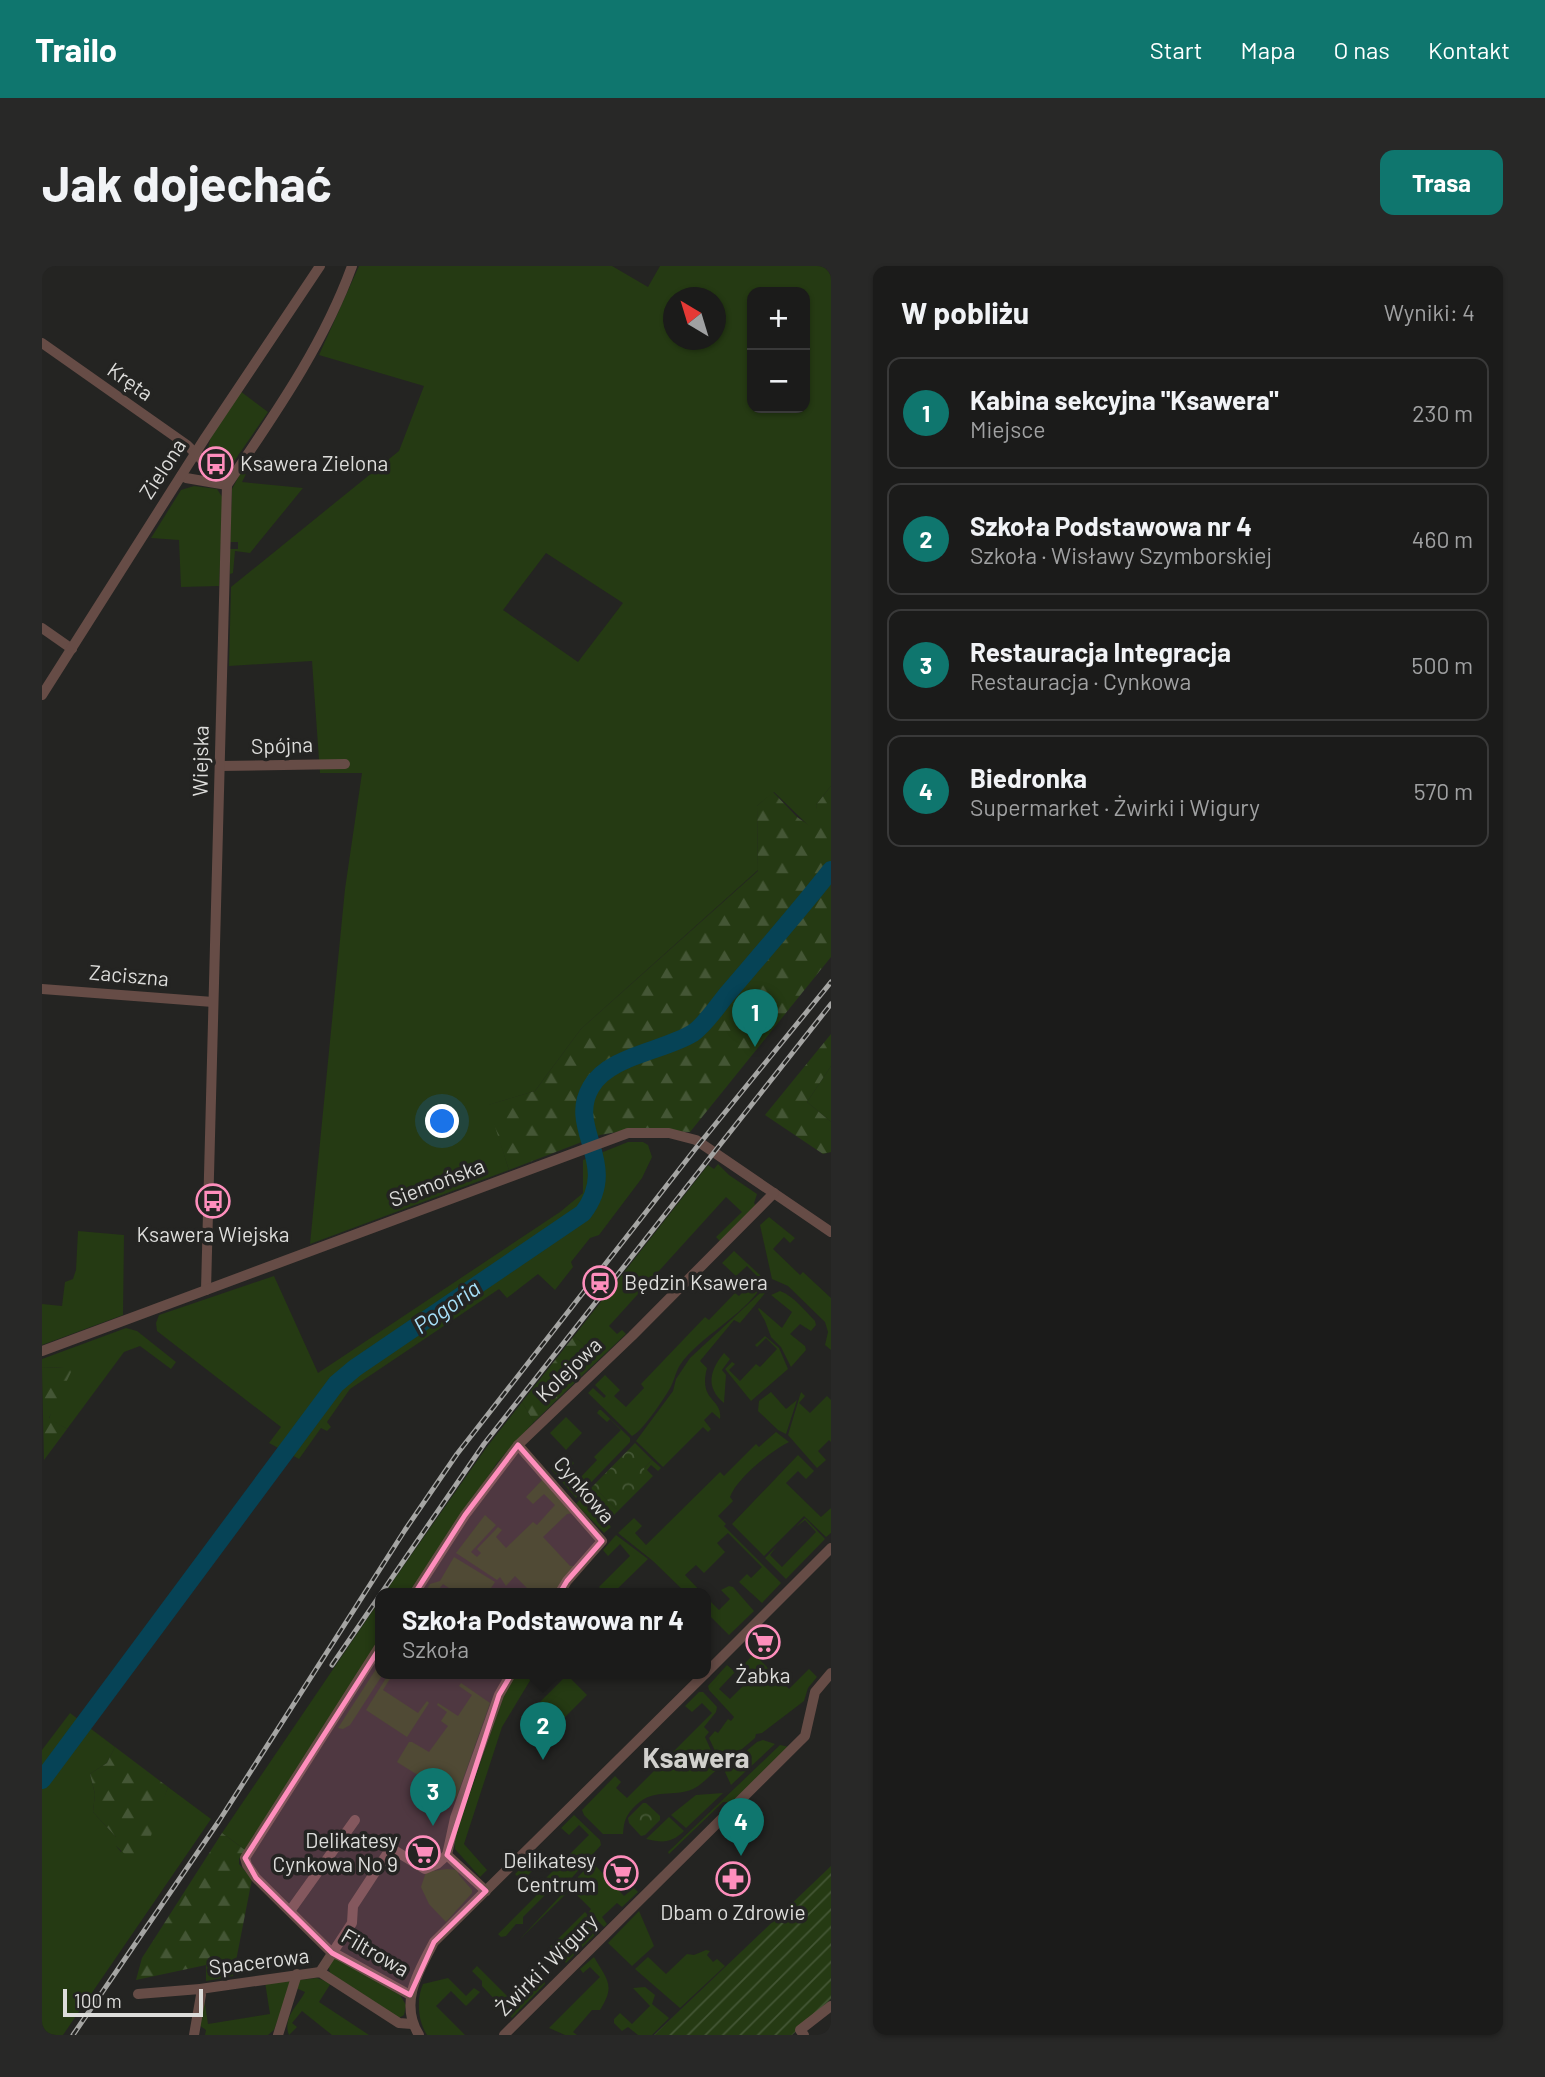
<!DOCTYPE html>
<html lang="pl">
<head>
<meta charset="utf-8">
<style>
  body { margin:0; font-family:Barlow,sans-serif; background:#282827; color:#f1f3f6 }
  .controls { position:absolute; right:21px; top:21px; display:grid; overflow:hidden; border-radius:14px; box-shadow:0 2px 5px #0004 }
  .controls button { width:63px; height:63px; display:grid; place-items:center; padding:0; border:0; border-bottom:2px solid #393939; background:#1b1b1a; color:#f1f3f6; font:35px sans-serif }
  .compass { position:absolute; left:621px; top:21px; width:63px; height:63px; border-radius:50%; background:#1b1b1a; box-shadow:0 2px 5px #0004; rotate:322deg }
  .scale { position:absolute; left:21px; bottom:18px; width:140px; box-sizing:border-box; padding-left:7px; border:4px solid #dddddb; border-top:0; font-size:19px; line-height:24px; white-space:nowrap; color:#dddddb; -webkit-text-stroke:5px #242422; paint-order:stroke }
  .you { position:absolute; left:401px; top:856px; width:24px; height:24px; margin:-18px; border:5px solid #fff; border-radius:50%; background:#1a73e8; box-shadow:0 0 0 10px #1a73e833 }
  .badge { display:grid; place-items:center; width:46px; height:46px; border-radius:50%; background:#0f766e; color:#fff; font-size:23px; font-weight:700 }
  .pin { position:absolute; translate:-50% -58px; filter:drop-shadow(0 2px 4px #0008) }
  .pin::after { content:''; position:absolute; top:37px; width:24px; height:21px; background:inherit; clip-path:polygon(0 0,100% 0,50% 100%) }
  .popup { position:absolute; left:333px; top:1322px; width:336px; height:91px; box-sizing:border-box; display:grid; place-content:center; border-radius:14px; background:#1b1b1a; filter:drop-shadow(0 2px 5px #0005); font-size:23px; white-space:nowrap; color:#a0a1a2 }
  .popup b { font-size:26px; color:#f1f3f6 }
  .popup::after { content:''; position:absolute; left:50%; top:100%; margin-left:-14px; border:14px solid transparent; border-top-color:#1b1b1a }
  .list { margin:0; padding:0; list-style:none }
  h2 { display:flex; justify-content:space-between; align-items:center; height:91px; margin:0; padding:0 28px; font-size:30px }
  h2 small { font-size:23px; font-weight:400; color:#a0a1a2 }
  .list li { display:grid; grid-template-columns:46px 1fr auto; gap:21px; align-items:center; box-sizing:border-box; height:112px; margin:0 14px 14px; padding:0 14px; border:2px solid #393939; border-radius:14px }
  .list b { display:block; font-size:26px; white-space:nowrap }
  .list p { margin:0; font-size:23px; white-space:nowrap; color:#a0a1a2 }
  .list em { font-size:23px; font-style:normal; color:#a0a1a2 }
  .map { position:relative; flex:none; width:789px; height:1769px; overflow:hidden; border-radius:14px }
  header { display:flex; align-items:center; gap:42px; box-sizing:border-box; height:98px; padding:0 35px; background:#0f766e; color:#fff }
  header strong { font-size:33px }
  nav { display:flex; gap:38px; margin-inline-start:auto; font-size:24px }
  .intro { display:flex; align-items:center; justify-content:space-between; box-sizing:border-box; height:168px; padding:0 42px }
  h1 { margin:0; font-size:49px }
  .button { padding:18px 32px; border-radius:14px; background:#0f766e; color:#fff; font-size:24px; font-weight:700 }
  main { display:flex; gap:42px; padding:0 42px }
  aside { flex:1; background:#1b1b1a; border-radius:14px; box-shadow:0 2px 5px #0004 }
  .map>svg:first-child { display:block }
  .grass { fill:#253a13; fill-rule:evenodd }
  .forest { fill:url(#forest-firs) }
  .park { fill:url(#park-crowns) }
  .garden { fill:url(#garden-furrows) }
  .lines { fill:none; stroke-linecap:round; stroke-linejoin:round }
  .river { stroke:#064356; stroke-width:18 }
  .minor { stroke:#664c46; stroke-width:10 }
  .rail-casing { stroke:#a5a5a3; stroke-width:5 }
  .rail { stroke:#242422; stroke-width:2.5; stroke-dasharray:8; stroke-linecap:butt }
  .marked { fill:#fe8ebc; fill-opacity:0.2; stroke:#fe8ebc; stroke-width:5; stroke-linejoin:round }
  .labels { text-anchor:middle; stroke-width:7; stroke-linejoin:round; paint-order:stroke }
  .street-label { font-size:21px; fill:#dddddb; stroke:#242422 }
  .poi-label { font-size:21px; fill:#dddddb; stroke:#242422 }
  .water-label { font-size:23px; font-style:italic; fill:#a6dff8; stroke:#242422 }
  .district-label { font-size:28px; font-weight:bold; fill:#d1d0cd; stroke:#242422 }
</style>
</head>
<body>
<header>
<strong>Trailo</strong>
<nav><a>Start</a><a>Mapa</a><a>O nas</a><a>Kontakt</a></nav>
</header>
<div class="intro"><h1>Jak dojechać</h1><a class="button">Trasa</a></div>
<main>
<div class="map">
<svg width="789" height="1769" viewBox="0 0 789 1769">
  <defs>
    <pattern id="forest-firs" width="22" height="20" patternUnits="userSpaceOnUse" patternTransform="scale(1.75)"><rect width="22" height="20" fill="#253a13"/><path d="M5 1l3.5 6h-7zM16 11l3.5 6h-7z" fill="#445635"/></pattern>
    <pattern id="park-crowns" width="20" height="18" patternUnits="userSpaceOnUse" patternTransform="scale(1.75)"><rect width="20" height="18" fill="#253a13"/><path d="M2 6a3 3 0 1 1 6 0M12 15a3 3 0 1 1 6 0" fill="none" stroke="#445635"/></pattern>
    <pattern id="garden-furrows" width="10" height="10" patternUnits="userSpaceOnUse" patternTransform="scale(1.75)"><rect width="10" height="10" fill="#253a13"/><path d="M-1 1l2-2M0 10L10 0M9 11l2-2" fill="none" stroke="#445635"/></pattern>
  </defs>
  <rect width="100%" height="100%" fill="#242422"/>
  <g class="grass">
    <path d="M317 0H570L606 21 618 0H789V520L774 539 777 550 768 561 732 526 715 540 716 604 539 763 493 825 447 839 467 904 268 978 303 623 320 507H278L270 395 187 400 189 321 357 185 382 120 277 89ZM710 26H763V142H710ZM632 32H674V74H632ZM504 287 581 337 536 396 461 344Z"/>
    <path d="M198 125 226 146 184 207 165 188 168 174 166 172Z"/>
    <path d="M198 208H204L200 216 261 222 208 287 193 285 191 307 188 308V283H196V276H188L190 223Z"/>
    <path d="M152 220 175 223 181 232 177 320 139 321 137 274 109 272 139 224Z"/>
    <path d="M789 800V856L765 836Z"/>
    <path d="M586 876H601L606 879 610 891 600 912 557 969 548 972 529 996 531 1001 513 1024 496 1008 465 1032 457 1023 308 1123 285 1156 289 1161 285 1165 279 1162 257 1193 227 1177 239 1161 115 1065 114 1057 117 1049 232 1010 276 1107 518 946 541 927V894Z"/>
    <path d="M676 898 687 909 715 928 712 937 715 941 679 976 674 971 700 946 684 931 567 1060 575 1068 580 1064 584 1068 548 1102 549 1085 532 1070 666 899 672 903Z"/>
    <path d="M727 951 753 972 748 977 742 971 731 983 758 1009 761 1006 789 1032V1084L783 1079 786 1066 783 1056 746 1020 730 1013 718 959Z"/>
    <path d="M36 965 82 969 81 1049 0 1079V1038L20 1040 23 1016 31 1013 34 1004Z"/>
    <path d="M692 985 719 1010 721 1013 720 1020C701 1050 657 1071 638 1099 633 1107 632 1116 627 1124 621 1134 599 1167 590 1170L546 1127 551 1122 562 1132 564 1130 553 1119 563 1109 578 1124 572 1130 584 1141 602 1122 599 1118 663 1051 667 1054 693 1027 697 1030 716 1011 705 1000 694 1010 680 997Z"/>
    <path d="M725 1013 727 1022 724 1026 698 1057 692 1054 658 1095 665 1102C656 1136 681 1132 678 1153L670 1146 662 1154 669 1163 666 1166 661 1161 621 1201 594 1175 631 1125 634 1113 648 1092 716 1029 722 1023Z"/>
    <path d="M738 1025C752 1030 763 1045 773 1055L774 1059 769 1065 758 1058 748 1068 763 1080 764 1084 749 1101 739 1081 729 1071 723 1055 716 1043 717 1042 740 1062 750 1046 729 1029Z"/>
    <path d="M84 1062 95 1065 134 1096 129 1103 98 1080 82 1086 25 1163 7 1153 23 1101 0 1102V1093Z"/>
    <path d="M723 1070 737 1082 746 1103 709 1135 683 1103 690 1096 693 1098 687 1104 698 1115 714 1098 718 1101 735 1083 724 1072 715 1081 713 1079Z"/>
    <path d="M682 1087 688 1093 680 1104 684 1109 682 1137C663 1121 668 1104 682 1087Z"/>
    <path d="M729 1126 744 1143 755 1134 744 1168 736 1164 716 1145 717 1135Z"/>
    <path d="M759 1126 763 1130 757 1137 768 1147 785 1130 789 1134V1176L787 1174 776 1185 784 1194 775 1202 746 1169Z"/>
    <path d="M480 1136 492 1156 455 1197 368 1328H342L444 1182Z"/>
    <path d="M557 1144H559L588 1172V1176L534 1232 509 1203 523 1188 532 1197 526 1204 536 1214 555 1194 552 1191 579 1164 568 1153 565 1156 555 1147Z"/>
    <path d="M524 1151 540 1167 524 1184 508 1167Z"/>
    <path d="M734 1166 747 1176C729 1185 695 1212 688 1231L691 1235 676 1250 684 1258 682 1260 739 1317 720 1337 697 1316 705 1308 709 1312 720 1301 686 1267 675 1277 683 1286 662 1307 654 1299 643 1309 661 1328H645L611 1295 576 1267 592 1252 600 1260 593 1267 604 1279 678 1206 682 1210 714 1178 717 1181Z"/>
    <path d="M756 1189 772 1205 764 1213 756 1205 744 1217 779 1251 789 1242V1267L784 1271 762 1250 722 1290 690 1258Z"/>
    <path d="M610 1194 619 1202 616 1205 609 1199 605 1204 611 1210 565 1256 569 1261 562 1267 534 1238 551 1220 574 1243 602 1202Z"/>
    <path d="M501 1213 532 1247 525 1248 501 1271 528 1300H534L514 1328H491L473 1310 464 1320 458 1311 455 1314 414 1287 443 1249 454 1259 429 1286 435 1291 439 1287 435 1283 456 1261 460 1264 454 1271 464 1282 491 1256 495 1259 513 1239 502 1228 491 1238 484 1231Z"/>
    <path d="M763 1252 783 1273 744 1313 723 1292 735 1280 728 1289 740 1301 774 1266 763 1254 754 1261Z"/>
    <path d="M574 1269 606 1293 570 1328H554L559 1323 557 1321 588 1290 578 1278 566 1290 561 1284Z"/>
    <path d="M412 1291 453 1316 445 1328H416L401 1318 393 1328H382L388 1318 398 1315Z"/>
    <path d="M687 1320 691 1321 712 1345 687 1369 664 1346V1331L677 1344 688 1333 679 1324Z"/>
    <path d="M338 1334V1374L203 1584 180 1567Z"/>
    <path d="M712 1388 747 1423 767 1403 775 1411 766 1422 762 1435 720 1467 714 1468 713 1472 680 1500 667 1472 673 1465 676 1467 686 1453 689 1455 692 1451 667 1424 666 1420 685 1399 693 1406 677 1423 688 1433 707 1414 697 1403Z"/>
    <path d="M336 1400 338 1402V1408H341L308 1459 301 1463 296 1462Z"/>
    <path d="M474 1408H492L460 1461 422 1578 445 1604 438 1611 413 1583V1570L461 1432Z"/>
    <path d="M346 1409 349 1411 341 1424 376 1447 385 1435 387 1437 365 1471 324 1444Z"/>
    <path d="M525 1409 545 1429 512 1462 492 1442Z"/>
    <path d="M419 1417 448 1437 414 1533 355 1496 367 1476H370L387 1486 406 1460 399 1455 405 1446 395 1439 396 1437 416 1450 430 1429 417 1420Z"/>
    <path d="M657 1426H661L675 1441 674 1446 662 1461 667 1466 663 1471 677 1502C669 1508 660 1519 651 1523 630 1532 614 1521 594 1539 584 1549 582 1554 581 1568H561L542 1549 540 1544 573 1510 579 1516 574 1522 585 1532 670 1447 660 1437 650 1446 643 1440Z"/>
    <path d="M28 1447 73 1481 65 1497 48 1508 53 1528 51 1546 74 1571V1580L79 1586 113 1554 126 1521 169 1553 21 1769H0V1484Z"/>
    <path d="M721 1474 733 1478 689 1519 683 1506 685 1501 715 1476Z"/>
    <path d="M738 1479 747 1481 690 1536H681L627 1588 626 1586Z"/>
    <path d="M681 1527 644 1562 629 1549 654 1529Z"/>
    <path d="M532 1549 558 1574 559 1579 518 1625 508 1624 481 1651V1658H474L464 1670 459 1671 456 1668 494 1630 473 1608 483 1598 490 1605 485 1610 496 1620 547 1569 537 1559 527 1569 519 1562Z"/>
    <path d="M627 1551 642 1565C629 1577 622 1577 604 1573Z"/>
    <path d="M550 1596 582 1630 592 1622 596 1626 580 1641 575 1637 560 1651 565 1658 562 1661 547 1646 549 1643 529 1623 477 1674Z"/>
    <path d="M405 1603 415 1604 417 1609 430 1624V1627L404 1656 387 1638 379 1621 384 1606Z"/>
    <path d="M597 1645 612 1680 590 1700 566 1677Z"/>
    <path d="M543 1646 559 1663 524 1697 508 1681Z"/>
    <path d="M664 1684 668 1685 665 1689 671 1696 675 1693 683 1700 638 1742 593 1703 606 1691 624 1708 645 1688 652 1689Z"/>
    <path d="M552 1691C565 1714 574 1719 558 1744H550L531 1766 535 1769H523L507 1762 558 1711 548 1701 541 1707 538 1703Z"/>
    <path d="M295 1692 358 1729 364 1739 362 1749 357 1752 288 1707 286 1698 290 1693Z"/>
    <path d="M435 1700 473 1738 487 1725 483 1719 493 1709 503 1715V1718L470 1752 440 1720V1715L430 1705Z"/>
    <path d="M245 1712 249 1719 232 1764 226 1769H163L164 1764 157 1759 162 1732 166 1758 228 1748 223 1716Z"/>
    <path d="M275 1712 289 1717 277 1736 327 1769H290L260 1745 250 1757 255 1761 247 1769C240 1751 256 1740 263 1726L254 1722 258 1714Z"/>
    <path d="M406 1712 424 1730 432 1722 438 1726 424 1740 409 1725 394 1740 423 1769H385C376 1755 374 1734 381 1718Z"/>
    <path d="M603 1721 613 1729 610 1738 627 1752 610 1769H596L586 1761 580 1765 572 1757V1753L578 1747 590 1758 608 1740 591 1722Z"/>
  </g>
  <g class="forest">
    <path d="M789 520V691L648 866 586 864 558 869 467 904 446 839 493 825 539 763 716 605 715 540 731 526 755 551 768 560 776 550 774 539Z"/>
    <path d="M789 768V800L765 836 789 856V886L781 888 723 849Z"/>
    <path d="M532 1070 549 1085 548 1102 492 1156 480 1136Z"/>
    <path d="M23 1101 30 1104 7 1152 25 1163 2 1194 0 1102Z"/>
    <path d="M73 1481 126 1521 103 1587 96 1594 86 1591 74 1580V1571L51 1546 53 1528 48 1508 65 1497Z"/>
    <path d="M180 1567 203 1584 197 1593V1598L210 1613 191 1710 164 1715V1699L94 1714 100 1692Z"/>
  </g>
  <g class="park">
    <path d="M593 1177 610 1194 602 1202 605 1213 574 1243 551 1220Z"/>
    <path d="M601 1537H604L618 1550V1554L603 1569 599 1570 587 1557 586 1552Z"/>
  </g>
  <path class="garden" d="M789 1600V1733L750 1769H612Z"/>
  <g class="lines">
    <path class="river" d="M0 1514 294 1118 313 1102 541 947C579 897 524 863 549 821 566 790 622 785 651 767 664 758 676 739 686 727 721 686 756 646 789 604"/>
    <g class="minor">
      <path d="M0 77 145 179 185 219"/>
      <path d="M140 209 144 212 185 219"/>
      <path d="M0 362 30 383"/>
      <path d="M0 429 163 172 278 0"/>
      <path d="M178 500 303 498"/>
      <path d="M0 723 171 736"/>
      <path d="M164 1024 185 219C232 149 281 80 310 0"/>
      <path d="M0 1085 586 867H627L654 874 789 966"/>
      <path d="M476 1179 560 1275 525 1315 517 1328"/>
      <path d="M372 1328 423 1249 476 1179 590 1070 732 927"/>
      <path d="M338 1380 203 1592 205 1599 214 1612 290 1687 296 1689 368 1729"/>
      <path d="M664 1407 789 1282"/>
      <path d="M444 1625 405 1589 413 1552 457 1429 469 1408"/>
      <path d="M248 1645 313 1554"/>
      <path d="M278 1706 310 1657 311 1640 345 1588 352 1584 383 1603 395 1598 405 1589"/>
      <path d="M96 1728 158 1723 278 1706 357 1757 370 1758"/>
      <path d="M152 1769 159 1729 158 1723"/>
      <path d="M236 1769 255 1708"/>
      <path d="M377 1769C357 1737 376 1706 392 1676L663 1408"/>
      <path d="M462 1769 763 1470 773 1426 789 1407"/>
      <path d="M762 1769 758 1764 789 1740"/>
    </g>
    <defs>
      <g id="rail">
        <path d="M290 1399 442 1178 789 738"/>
        <path d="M31 1769 177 1555 363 1264 415 1188 654 882 789 716"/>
      </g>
    </defs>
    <use href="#rail" class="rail-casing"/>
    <use href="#rail" class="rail"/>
  </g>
  <path class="marked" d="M476 1179 560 1275 525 1315 457 1429 405 1589 444 1625 392 1676 368 1729 290 1687 214 1612 203 1592 423 1249Z"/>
  <defs>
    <symbol id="bus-ring" viewBox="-11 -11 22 22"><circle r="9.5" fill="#242422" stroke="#fe8ebc" stroke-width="1.5"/><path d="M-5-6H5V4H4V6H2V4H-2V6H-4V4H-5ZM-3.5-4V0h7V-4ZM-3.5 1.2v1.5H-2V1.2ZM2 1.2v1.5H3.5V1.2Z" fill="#fe8ebc"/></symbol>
    <symbol id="station-ring" viewBox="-11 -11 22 22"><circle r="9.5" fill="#242422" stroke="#fe8ebc" stroke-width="1.5"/><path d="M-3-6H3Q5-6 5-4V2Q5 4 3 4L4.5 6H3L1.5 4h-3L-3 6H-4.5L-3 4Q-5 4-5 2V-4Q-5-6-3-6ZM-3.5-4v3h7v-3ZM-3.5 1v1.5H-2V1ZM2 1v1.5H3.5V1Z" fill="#fe8ebc"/></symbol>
    <symbol id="supermarket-ring" viewBox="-11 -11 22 22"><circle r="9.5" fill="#242422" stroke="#fe8ebc" stroke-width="1.5"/><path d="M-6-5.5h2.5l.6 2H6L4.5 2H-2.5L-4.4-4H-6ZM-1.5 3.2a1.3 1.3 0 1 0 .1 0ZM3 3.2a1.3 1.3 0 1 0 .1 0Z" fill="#fe8ebc"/></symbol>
    <symbol id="pharmacy-ring" viewBox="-11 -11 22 22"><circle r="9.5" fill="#242422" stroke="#fe8ebc" stroke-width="1.5"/><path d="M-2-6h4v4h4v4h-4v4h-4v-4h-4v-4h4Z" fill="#fe8ebc"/></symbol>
  </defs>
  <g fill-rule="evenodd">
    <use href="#bus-ring" x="155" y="179" width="38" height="38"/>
    <use href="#bus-ring" x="152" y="916" width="38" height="38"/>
    <use href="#station-ring" x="539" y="998" width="38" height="38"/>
    <use href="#supermarket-ring" x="702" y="1357" width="38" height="38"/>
    <use href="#supermarket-ring" x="362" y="1568" width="38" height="38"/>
    <use href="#supermarket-ring" x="560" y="1588" width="38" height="38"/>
    <use href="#pharmacy-ring" x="672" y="1594" width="38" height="38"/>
  </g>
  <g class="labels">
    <g class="street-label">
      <text transform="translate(88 116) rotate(35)" y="7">Kręta</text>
      <text transform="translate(121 203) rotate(-57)" y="7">Zielona</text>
      <text transform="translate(240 480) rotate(-2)" y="7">Spójna</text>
      <text transform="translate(159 495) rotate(-89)" y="7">Wiejska</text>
      <text transform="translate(87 710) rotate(5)" y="7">Zaciszna</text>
      <text transform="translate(395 917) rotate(-21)" y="7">Siemońska</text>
      <text transform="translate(527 1104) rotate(-44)" y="7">Kolejowa</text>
      <text transform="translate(542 1224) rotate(49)" y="7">Cynkowa</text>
      <text transform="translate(333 1687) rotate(30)" y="7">Filtrowa</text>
      <text transform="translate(217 1696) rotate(-7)" y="7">Spacerowa</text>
      <text transform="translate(505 1699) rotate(-45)" y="7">Żwirki i Wigury</text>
    </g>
    <g class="poi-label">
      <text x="198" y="205" text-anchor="start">Ksawera Zielona</text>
      <text x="171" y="976">Ksawera Wiejska</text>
      <text x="582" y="1024" text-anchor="start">Będzin Ksawera</text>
      <text x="721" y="1417">Żabka</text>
      <text x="356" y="1582" text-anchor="end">Delikatesy<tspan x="356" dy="24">Cynkowa No 9</tspan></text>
      <text x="554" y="1602" text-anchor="end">Delikatesy<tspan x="554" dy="24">Centrum</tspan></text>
      <text x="691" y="1654">Dbam o Zdrowie</text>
    </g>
    <g class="water-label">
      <text transform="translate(405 1041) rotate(-35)" y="8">Pogoria</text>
    </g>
    <g class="district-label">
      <text x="654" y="1502">Ksawera</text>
    </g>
  </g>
</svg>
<div class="controls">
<button>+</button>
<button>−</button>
</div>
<svg class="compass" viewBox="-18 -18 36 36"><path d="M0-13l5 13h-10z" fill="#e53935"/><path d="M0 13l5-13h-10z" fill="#a0a1a2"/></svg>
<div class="scale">100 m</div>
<div class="you"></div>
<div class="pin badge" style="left:713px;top:781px">1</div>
<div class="pin badge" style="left:501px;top:1494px">2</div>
<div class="popup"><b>Szkoła Podstawowa nr 4</b>Szkoła</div>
<div class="pin badge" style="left:391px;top:1560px">3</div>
<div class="pin badge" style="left:699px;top:1590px">4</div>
</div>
<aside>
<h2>W pobliżu<small>Wyniki: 4</small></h2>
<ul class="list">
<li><span class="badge">1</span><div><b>Kabina sekcyjna &quot;Ksawera&quot;</b><p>Miejsce</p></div><em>230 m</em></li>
<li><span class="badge">2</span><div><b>Szkoła Podstawowa nr 4</b><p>Szkoła · Wisławy Szymborskiej</p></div><em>460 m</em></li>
<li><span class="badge">3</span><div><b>Restauracja Integracja</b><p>Restauracja · Cynkowa</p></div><em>500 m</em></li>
<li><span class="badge">4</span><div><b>Biedronka</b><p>Supermarket · Żwirki i Wigury</p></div><em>570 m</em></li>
</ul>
</aside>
</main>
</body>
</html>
